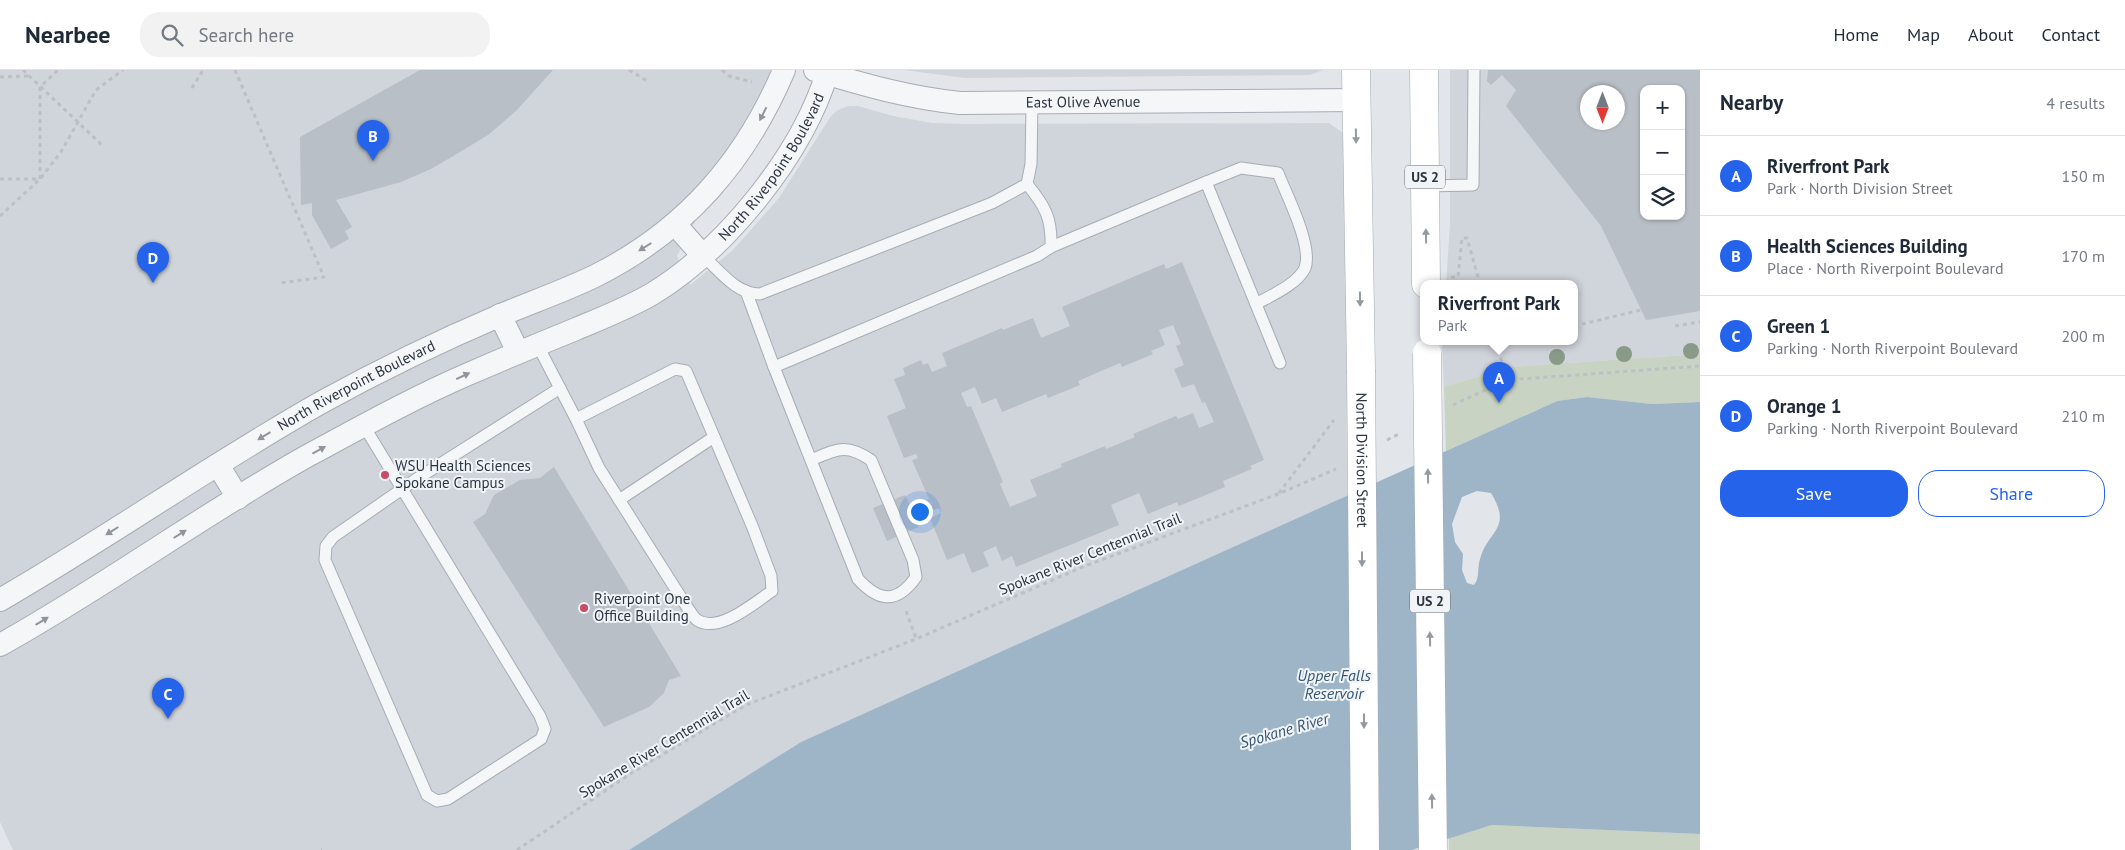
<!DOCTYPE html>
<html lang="en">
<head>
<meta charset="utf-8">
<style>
  body { margin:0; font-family:"PT Sans",sans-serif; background:#f2f2f3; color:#1f2937 }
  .controls { position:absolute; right:15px; top:15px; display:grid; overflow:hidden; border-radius:10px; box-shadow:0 1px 4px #0004 }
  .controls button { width:45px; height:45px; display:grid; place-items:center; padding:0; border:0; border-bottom:1px solid #e0e1e3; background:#fff; color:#1f2937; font:25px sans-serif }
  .compass { position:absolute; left:1580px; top:15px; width:45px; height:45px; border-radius:50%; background:#fff; box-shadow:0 1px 4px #0004; rotate:180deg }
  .you { position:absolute; left:919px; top:441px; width:18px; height:18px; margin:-12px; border:4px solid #fff; border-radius:50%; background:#1a73e8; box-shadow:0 0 0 8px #1a73e833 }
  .badge { display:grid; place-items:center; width:32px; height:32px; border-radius:50%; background:#2563eb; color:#fff; font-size:16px; font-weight:700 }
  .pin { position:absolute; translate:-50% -41px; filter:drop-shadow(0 1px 2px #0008) }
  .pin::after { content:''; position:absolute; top:26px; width:18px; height:15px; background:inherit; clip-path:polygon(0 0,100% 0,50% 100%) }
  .popup { position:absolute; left:1420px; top:210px; width:158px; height:65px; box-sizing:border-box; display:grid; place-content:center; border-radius:10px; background:#fff; filter:drop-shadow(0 1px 4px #0005); font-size:16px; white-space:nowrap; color:#747a83 }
  .popup b { font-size:19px; color:#1f2937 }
  .popup::after { content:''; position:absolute; left:50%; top:100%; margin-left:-10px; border:10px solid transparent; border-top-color:#fff }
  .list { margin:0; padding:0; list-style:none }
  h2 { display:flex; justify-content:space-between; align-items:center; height:65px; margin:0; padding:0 20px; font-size:21px }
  h2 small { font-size:16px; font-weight:400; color:#747a83 }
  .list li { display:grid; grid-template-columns:32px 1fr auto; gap:15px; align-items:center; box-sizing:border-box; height:80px; padding:0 20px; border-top:1px solid #e0e1e3 }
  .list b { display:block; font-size:19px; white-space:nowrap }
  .list p { margin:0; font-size:16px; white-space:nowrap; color:#747a83 }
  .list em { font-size:16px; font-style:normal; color:#747a83 }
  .actions { display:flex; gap:10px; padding:15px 20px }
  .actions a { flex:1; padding:11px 0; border:1px solid #2563eb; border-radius:20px; text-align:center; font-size:18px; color:#2563eb }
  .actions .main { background:#2563eb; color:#fff }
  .icon { flex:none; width:28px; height:28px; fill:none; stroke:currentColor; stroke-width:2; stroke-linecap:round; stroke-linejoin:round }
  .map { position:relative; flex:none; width:1700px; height:780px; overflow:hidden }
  header { display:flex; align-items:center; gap:30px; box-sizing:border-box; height:70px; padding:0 25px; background:#fff; border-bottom:1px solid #e0e1e3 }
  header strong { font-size:24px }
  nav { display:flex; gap:28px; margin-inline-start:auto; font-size:18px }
  .search { width:350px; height:45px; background:#f2f2f3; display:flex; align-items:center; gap:12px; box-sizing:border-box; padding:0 18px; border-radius:20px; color:#747a83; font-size:19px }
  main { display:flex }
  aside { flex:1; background:#fff }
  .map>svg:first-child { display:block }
  .built { fill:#d0d4db; fill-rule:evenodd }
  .green { fill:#c8d3c3 }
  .water { fill:#9eb5c8; fill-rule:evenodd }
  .building { fill:#b9bfc6; fill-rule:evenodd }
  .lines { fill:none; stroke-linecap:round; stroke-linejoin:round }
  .service-casing { stroke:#a7acb4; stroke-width:13 }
  .minor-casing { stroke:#a7acb4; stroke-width:24 }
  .primary-casing { stroke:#a1aab5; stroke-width:29 }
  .path { stroke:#bcc0c5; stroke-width:3; stroke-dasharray:4 4; stroke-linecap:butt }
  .service { stroke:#f4f6f8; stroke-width:11 }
  .minor { stroke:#f4f6f8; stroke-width:22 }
  .primary { stroke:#fff; stroke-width:28 }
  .primary-bridge-casing { stroke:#a1aab5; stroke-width:29; stroke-linecap:butt }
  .primary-bridge { stroke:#fff; stroke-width:28 }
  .tree { fill:#899a88 }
  .oneway { fill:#90959c }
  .oneway2 { fill:#959aa0 }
  .poi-dot { fill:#c84d66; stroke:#f1f4f7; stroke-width:2 }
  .labels { text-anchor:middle; stroke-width:4; stroke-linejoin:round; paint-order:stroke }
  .shield { fill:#f1f4f7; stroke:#666e78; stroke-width:1 }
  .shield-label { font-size:14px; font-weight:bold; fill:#2b3441 }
  .street-label { font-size:15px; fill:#2b3441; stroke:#f1f4f7 }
  .poi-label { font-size:15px; fill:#2b3441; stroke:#f1f4f7; text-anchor:start }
  .water-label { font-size:16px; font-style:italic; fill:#365573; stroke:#f1f4f7 }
</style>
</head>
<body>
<header>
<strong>Nearbee</strong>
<div class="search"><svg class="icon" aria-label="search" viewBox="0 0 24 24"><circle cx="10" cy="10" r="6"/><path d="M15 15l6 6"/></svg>Search here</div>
<nav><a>Home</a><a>Map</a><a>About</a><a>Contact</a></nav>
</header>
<main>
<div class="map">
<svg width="1700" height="780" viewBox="0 0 1700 780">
  <rect width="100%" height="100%" fill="#e2e5ea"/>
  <g class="built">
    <path d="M0 0H774L677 186 690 215 733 180 779 128 831 46 838 40 848 36H858L893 46 932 53 963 54 1329 53 1343 63 1346 71 1347 426 801 672 632 780H13L0 752Z"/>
    <path d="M904 0H1323L1310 5 965 8Z"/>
    <path d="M1450 0H1700V284L1510 297 1444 317 1442 272H1574V214H1446L1450 155ZM1644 19H1681V146H1644ZM1588 22H1618V52H1588Z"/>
  </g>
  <g class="green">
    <path d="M1700 284V332L1652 334 1587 327 1557 331 1446 381 1444 317 1510 297Z"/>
    <path d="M1492 755 1700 764V780H1449V768Z"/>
  </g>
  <path class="water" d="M1587 327 1652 334 1700 332V764L1492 755 1412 780H629L801 672 1557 331ZM1477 421 1491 423C1513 459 1488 460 1480 489 1477 498 1480 508 1474 515L1467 513 1462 500 1463 484 1455 472 1452 454 1462 427Z"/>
  <g class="building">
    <path d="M420 0H553L516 41 488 65 460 82 431 99 401 112 336 130 352 157 345 161 349 169 331 179 312 145V133L301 135 300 67Z"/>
    <path d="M1488 0H1700V241L1646 250 1601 156 1506 36 1516 20 1502 5 1491 15 1487 11ZM1644 19H1681V146H1644ZM1588 22H1618V52H1588Z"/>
    <path d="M1182 192 1264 390 1250 396 1252 399 1223 411 1225 417 1179 436 1177 432 1148 444 1139 423 1111 435 1119 455 1016 497 1012 486 1002 491 996 476 983 482 989 496 972 503 964 483 947 490 930 448 941 443 939 438 915 448 919 457 887 471 873 438 905 425 911 437 929 429 912 390 918 388 916 384 904 388 887 346 906 338 894 309 905 305 903 298 921 290 923 295 928 293 932 302 947 296 942 283 1002 258 1003 260 1033 248 1041 268 1070 256 1062 237 1164 194 1166 199ZM1173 255 1181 274 1176 276 1184 295 1174 299 1182 318 1194 314 1202 333 1205 332 1214 352 1199 358 1193 343 1178 349 1176 346 1133 364 1135 367 1106 379 1105 376 1061 394 1062 397 1030 410 1037 426 1010 437 1000 414 1003 412 971 336 967 337 961 323 975 317 982 334 996 328 1002 342 1046 324 1048 328 1080 315 1078 311 1120 293 1122 297 1153 284 1151 281 1165 275 1159 260Z"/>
    <path d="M554 397 681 606 669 610 664 623 649 637 604 657 473 452 485 444 494 425 520 410 540 408Z"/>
  </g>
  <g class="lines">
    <defs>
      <g id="service">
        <path d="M1206 112 1241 98 1278 103C1287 126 1313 176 1305 198 1298 214 1270 226 1256 234"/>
        <path d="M1425 116 1473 115 1474 0"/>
        <path d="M1051 177 1206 112 1280 293"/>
        <path d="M703 186C720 201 736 224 760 224L992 133 1027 114 1031 94 1032 33"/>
        <path d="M746 221 774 297 1037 186 1051 177C1052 148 1045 136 1027 114"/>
        <path d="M537 274 576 349 599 398 687 537C690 541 693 547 697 550 719 564 754 533 772 521L771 506 753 458 686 301 675 299 576 349"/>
        <path d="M774 297 858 509C879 532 897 534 916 507L913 490 871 390C846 373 837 379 811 390"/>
        <path d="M364 356 540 646 545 659 541 669 448 729 437 731 427 725 325 490 326 476 333 467 415 410 560 318"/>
        <path d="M619 430 714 367"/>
      </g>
      <g id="minor">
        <path id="s1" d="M815 0C864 15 910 28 960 33L1356 30"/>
        <path d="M675 154 703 186"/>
        <path d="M500 245 518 282"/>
        <path d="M218 395 238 428"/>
        <path id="s2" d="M0 530C109 467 212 394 322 332 380 300 440 271 501 245 532 232 564 221 595 206 685 161 745 92 784 0"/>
        <path id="s3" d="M0 575C106 516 203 444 309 385 361 357 413 328 466 305 503 289 539 274 576 259 602 248 628 238 652 224 726 179 803 84 828 0"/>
      </g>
      <g id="primary">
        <path d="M1356 0 1361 300"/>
        <path d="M1424 0 1426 214"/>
      </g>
    </defs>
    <use href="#service" class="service-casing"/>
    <use href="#minor" class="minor-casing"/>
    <use href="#primary" class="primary-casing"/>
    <g class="path">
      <path d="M23 0 103 76"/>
      <path d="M235 0 324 207 280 213"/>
      <path d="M629 0 649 12"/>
      <path d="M722 0 729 6 752 12"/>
      <path d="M0 7 28 6"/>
      <path d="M192 18 203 0"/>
      <path d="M0 109H40V17L58 0"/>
      <path d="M0 146 40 109 61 82 96 20 123 0"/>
      <path d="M1451 207H1458L1462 168H1467L1480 214"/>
      <path d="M1574 256 1641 240"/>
      <path d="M1675 256 1700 252"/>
      <path d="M1496 272 1507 310"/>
      <path d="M1497 274 1506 272"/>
      <path d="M1453 335 1507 310 1700 296"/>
      <path d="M1387 370 1401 363"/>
      <path d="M1279 423 1334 350"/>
      <path d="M906 541 916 568"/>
      <path d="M321 780H322"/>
      <path d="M517 780 630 704 746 635 916 569 1085 496 1278 424 1336 399"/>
    </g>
    <use href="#service" class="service"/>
    <use href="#minor" class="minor"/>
    <use href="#primary" class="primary"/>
    <defs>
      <g id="primary-bridge">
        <path d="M1427 283 1433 780"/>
        <path id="s4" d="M1361 300 1365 780"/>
      </g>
    </defs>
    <use href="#primary-bridge" class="primary-bridge-casing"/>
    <use href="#primary-bridge" class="primary-bridge"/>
  </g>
  <g class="tree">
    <circle cx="1691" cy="281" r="8"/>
    <circle cx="1624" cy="284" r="8"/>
    <circle cx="1557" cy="287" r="8"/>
  </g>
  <defs><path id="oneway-solid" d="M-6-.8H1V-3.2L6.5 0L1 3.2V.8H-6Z" transform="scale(1.25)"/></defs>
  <g class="oneway">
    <use href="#oneway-solid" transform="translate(763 44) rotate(117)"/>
    <use href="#oneway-solid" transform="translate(645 177) rotate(148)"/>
    <use href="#oneway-solid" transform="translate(463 306) rotate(-25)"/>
    <use href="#oneway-solid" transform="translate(264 366) rotate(149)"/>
    <use href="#oneway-solid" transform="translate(319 380) rotate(-29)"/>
    <use href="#oneway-solid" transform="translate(112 461) rotate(148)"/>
    <use href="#oneway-solid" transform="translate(180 464) rotate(-32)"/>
    <use href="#oneway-solid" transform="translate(42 551) rotate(-31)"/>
  </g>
  <g class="oneway2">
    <use href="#oneway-solid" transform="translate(1356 66) rotate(89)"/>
    <use href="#oneway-solid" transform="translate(1426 166) rotate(-91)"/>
    <use href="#oneway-solid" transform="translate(1360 229) rotate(89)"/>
    <use href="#oneway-solid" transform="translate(1428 406) rotate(-91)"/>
    <use href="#oneway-solid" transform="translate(1362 489) rotate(90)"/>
    <use href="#oneway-solid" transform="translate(1430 569) rotate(-91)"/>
    <use href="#oneway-solid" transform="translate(1364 651) rotate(90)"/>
    <use href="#oneway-solid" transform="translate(1432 731) rotate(-91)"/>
  </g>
  <g class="poi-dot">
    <circle cx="385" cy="405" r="5"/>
    <circle cx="584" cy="538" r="5"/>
  </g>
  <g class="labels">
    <g class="shield">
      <rect x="1405" y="95.5" width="40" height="23" rx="4"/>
      <rect x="1410" y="519.5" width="40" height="23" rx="4"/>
    </g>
    <g class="shield-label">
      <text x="1425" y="112">US 2</text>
      <text x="1430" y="536">US 2</text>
    </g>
    <g class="street-label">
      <text dy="5" stroke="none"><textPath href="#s1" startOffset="272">East Olive Avenue</textPath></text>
      <text dy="5" stroke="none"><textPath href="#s3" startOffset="919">North Riverpoint Boulevard</textPath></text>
      <text dy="5" stroke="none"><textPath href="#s2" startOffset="416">North Riverpoint Boulevard</textPath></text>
      <text dy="5" stroke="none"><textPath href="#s4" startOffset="90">North Division Street</textPath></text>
      <text transform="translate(1090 484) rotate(-22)" y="5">Spokane River Centennial Trail</text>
      <text transform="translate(664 674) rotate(-31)" y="5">Spokane River Centennial Trail</text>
    </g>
    <g class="poi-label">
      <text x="395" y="401">WSU Health Sciences<tspan x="395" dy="17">Spokane Campus</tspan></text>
      <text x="594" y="534">Riverpoint One<tspan x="594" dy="17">Office Building</tspan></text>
    </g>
    <g class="water-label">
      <text x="1334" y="611">Upper Falls<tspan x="1334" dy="18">Reservoir</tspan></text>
      <text transform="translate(1284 660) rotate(-16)" y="6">Spokane River</text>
    </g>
  </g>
</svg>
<div class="controls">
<button>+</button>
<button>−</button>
<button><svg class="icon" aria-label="layers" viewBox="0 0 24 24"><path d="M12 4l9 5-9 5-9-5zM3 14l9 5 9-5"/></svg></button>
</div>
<svg class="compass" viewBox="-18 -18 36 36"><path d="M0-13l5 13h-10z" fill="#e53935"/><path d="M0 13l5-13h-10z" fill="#747a83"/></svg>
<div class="you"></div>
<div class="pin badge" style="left:1499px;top:333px">A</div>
<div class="popup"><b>Riverfront Park</b>Park</div>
<div class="pin badge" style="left:373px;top:91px">B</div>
<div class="pin badge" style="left:168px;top:649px">C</div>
<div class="pin badge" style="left:153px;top:213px">D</div>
</div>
<aside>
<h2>Nearby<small>4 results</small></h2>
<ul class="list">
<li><span class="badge">A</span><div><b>Riverfront Park</b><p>Park · North Division Street</p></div><em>150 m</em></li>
<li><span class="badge">B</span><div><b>Health Sciences Building</b><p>Place · North Riverpoint Boulevard</p></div><em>170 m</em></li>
<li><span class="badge">C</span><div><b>Green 1</b><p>Parking · North Riverpoint Boulevard</p></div><em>200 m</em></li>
<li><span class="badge">D</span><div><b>Orange 1</b><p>Parking · North Riverpoint Boulevard</p></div><em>210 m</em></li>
</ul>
<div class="actions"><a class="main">Save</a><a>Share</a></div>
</aside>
</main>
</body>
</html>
